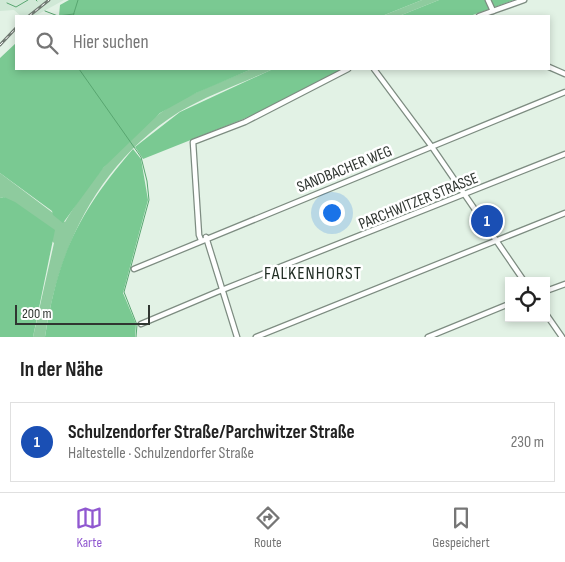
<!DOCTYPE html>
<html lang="de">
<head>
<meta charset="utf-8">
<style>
  body { margin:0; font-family:"Sofia Sans Condensed",sans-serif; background:#f6f6f6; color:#222 }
  .controls { position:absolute; right:15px; bottom:15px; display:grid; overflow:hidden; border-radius:0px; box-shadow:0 2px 8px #0003 }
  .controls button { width:45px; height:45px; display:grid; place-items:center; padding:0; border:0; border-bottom:1px solid #e0e0e0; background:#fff; color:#222; font:25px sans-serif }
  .scale { position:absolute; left:15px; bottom:12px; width:135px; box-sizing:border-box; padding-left:5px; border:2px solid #303631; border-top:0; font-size:14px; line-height:18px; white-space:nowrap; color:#303631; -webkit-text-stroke:4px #fff; paint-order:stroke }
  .you { position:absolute; left:331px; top:212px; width:18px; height:18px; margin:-12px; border:4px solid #fff; border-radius:50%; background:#1a73e8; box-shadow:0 0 0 8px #1a73e833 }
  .badge { display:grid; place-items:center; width:32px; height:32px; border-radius:50%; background:#9058d0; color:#fff; font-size:16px; font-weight:700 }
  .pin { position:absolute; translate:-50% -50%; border:2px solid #fff; box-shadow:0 1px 5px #0006 }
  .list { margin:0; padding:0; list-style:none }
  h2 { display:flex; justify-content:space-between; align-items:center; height:65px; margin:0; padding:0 20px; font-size:21px }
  h2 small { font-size:16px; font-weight:400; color:#767676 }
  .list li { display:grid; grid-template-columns:32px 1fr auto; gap:15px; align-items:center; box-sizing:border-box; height:80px; margin:0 10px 10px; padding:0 10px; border:1px solid #e0e0e0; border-radius:0px }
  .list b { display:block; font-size:19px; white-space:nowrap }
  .list p { margin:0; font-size:16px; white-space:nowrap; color:#767676 }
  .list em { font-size:16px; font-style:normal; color:#767676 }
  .icon { flex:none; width:28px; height:28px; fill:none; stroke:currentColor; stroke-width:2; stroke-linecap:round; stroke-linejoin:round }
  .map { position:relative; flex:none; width:565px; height:337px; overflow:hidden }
  .search { position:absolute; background:#fff; box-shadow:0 2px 8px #0003; left:15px; right:15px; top:15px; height:55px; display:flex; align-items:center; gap:12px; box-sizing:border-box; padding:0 18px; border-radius:0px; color:#767676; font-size:19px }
  .sheet { height:155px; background:#fff }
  nav { display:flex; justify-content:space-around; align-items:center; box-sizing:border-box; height:70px; border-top:1px solid #e0e0e0; background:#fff; font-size:14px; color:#767676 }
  nav a { display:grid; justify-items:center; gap:2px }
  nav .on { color:#9058d0 }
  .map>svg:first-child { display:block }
  .built { fill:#d0e8d6 }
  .green { fill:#8ecb9e }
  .forest { fill:#7ac992 }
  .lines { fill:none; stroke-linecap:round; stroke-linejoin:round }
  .stream { stroke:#58a670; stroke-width:1 }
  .minor-casing { stroke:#7d8c81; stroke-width:7 }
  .minor { stroke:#fff; stroke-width:4.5 }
  .rail-casing { stroke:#707a72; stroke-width:3 }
  .rail { stroke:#fff; stroke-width:1; stroke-dasharray:4; stroke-linecap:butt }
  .labels { text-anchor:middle; stroke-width:5; stroke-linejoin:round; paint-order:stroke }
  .street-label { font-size:16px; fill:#303631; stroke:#fff }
  .neighbourhood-label { font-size:18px; letter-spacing:1px; fill:#202d23; stroke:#fff }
</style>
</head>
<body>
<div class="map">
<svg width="565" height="337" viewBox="0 0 565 337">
  <rect width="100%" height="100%" fill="#e2f2e5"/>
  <path class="built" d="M0 0H64L35 16H21L14 10 0 11Z"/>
  <g class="green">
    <path d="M422 0H439L399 16H382Z"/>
    <path d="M252 69H273C242 83 208 95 179 112 99 162 58 247 45 337H33L54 243 4 197 0 198V173L65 222C89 182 121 142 159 114 186 94 221 82 252 69Z"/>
  </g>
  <g class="forest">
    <path d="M69 0H422L382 16H59L60 5Z"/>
    <path d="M439 0H514L470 16H399Z"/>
    <path d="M16 43V69H252L196 93 160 113 104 167 63 223 53 215 52 211 0 173V58Z"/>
    <path d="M273 69H343L251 116 143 159 135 147 180 112Z"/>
    <path d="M133 149 141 159 148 200 123 293 136 324 135 337H45C58 254 79 212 133 149Z"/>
    <path d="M4 197 15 202 55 230 33 337H0V198Z"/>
  </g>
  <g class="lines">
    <g class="stream">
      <path d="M36 0 37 1"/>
      <path d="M7 3 16 7 28 0"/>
      <path d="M45 11 58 16 74 14"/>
      <path d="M73 16 78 0"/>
      <path d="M79 69 141 157 147 181 149 200 124 292 137 325 136 337"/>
    </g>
    <defs>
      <g id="minor">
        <path d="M488 0 493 11"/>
        <path d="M479 16 524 0"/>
        <path d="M549 67 565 74"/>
        <path d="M374 69 432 147 524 281"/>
        <path d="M206 237 237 337"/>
        <path d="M201 240 199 235 193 142 245 122 348 69"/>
        <path d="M134 269 565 92"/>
        <path d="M546 291 565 284"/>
        <path d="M546 314 562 337"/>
        <path d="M141 324 217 292 565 154"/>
        <path d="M256 337 565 213"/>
        <path d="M428 337 509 304"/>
      </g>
    </defs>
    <use href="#minor" class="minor-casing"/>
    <use href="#minor" class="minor"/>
    <defs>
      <g id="rail">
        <path d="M29 16 49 0"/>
        <path d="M0 45 16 28"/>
      </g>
    </defs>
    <use href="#rail" class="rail-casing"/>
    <use href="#rail" class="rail"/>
  </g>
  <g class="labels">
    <g class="street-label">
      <text transform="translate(344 168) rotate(-22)" y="6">SANDBACHER WEG</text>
      <text transform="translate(418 200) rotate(-22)" y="6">PARCHWITZER STRASSE</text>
    </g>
    <g class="neighbourhood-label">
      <text x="313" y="279">FALKENHORST</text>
    </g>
  </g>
</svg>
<div class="controls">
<button><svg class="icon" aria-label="locate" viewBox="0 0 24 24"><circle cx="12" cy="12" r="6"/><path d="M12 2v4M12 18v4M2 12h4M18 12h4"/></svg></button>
</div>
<div class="scale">200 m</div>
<div class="you"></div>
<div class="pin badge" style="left:487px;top:221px;background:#1a4fb4">1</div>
<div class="search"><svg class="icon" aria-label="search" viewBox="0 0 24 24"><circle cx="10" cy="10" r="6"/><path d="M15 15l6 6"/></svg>Hier suchen</div>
</div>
<section class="sheet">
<h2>In der Nähe<small></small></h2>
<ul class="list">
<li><span class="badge" style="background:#1a4fb4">1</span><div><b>Schulzendorfer Straße/Parchwitzer Straße</b><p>Haltestelle · Schulzendorfer Straße</p></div><em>230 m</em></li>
</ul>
</section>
<nav>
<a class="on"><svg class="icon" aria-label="map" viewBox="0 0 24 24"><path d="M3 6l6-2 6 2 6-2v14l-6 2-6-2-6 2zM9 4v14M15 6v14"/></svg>Karte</a>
<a><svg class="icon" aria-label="directions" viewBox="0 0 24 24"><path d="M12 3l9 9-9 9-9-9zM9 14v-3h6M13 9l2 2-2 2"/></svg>Route</a>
<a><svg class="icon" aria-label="saved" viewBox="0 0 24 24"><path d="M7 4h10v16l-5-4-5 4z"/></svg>Gespeichert</a>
</nav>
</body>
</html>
